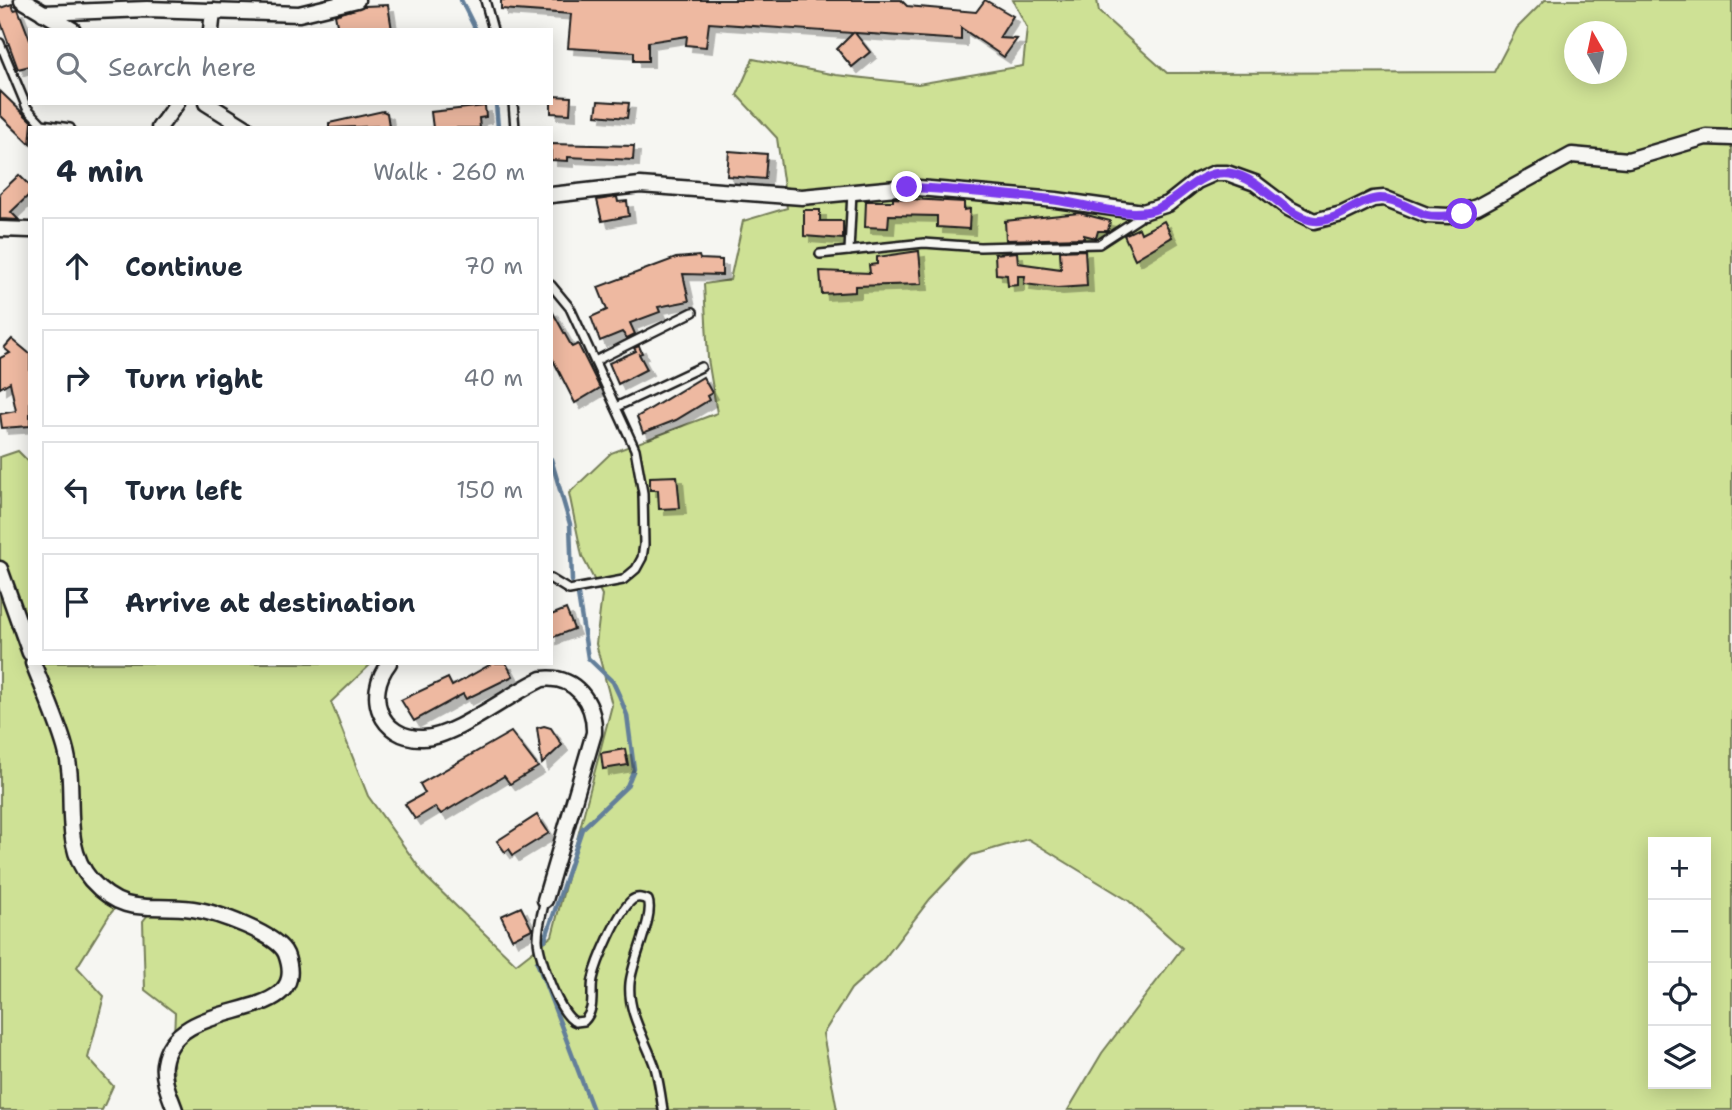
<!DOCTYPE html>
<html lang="en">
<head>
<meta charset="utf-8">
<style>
  body { margin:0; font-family:"Shantell Sans",sans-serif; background:#f6f6f7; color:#1f2937 }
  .controls { position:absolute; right:21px; bottom:21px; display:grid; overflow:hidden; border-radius:0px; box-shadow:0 4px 18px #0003 }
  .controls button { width:63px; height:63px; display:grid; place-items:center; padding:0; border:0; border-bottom:2px solid #e0e1e3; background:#fff; color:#1f2937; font:35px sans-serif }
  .compass { position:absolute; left:1564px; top:21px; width:63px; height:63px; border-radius:50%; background:#fff; box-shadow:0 4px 18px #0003; rotate:351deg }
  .stop { position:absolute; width:21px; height:21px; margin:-16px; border:5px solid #7c3aed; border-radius:50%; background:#fff }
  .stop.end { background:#7c3aed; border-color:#fff; box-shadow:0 2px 7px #0008 }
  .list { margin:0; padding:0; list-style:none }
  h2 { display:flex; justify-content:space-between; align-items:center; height:91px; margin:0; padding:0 28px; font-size:30px }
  h2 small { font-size:23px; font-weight:400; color:#747a83 }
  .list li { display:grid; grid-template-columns:46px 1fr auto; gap:21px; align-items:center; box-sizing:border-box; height:98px; margin:0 14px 14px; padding:0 14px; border:2px solid #e0e1e3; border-radius:0px }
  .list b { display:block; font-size:26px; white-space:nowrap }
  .list em { font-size:23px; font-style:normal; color:#747a83 }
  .icon { flex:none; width:38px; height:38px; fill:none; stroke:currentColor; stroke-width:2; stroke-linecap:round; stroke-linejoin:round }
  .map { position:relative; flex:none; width:1732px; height:1110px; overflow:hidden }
  .search { position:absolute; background:#fff; box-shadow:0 4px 18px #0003; left:28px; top:28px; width:525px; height:77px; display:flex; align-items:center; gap:18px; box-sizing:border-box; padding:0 24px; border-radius:0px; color:#747a83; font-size:26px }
  .panel { position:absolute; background:#fff; box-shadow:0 4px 18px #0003; left:28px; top:126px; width:525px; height:539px; border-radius:0px }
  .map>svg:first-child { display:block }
  .green { fill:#cee195; stroke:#757e58; stroke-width:2; fill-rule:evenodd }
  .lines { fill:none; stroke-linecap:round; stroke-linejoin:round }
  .stream { stroke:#647f9a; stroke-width:4.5 }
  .building { fill:#eeb9a1; stroke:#1c1c1c; stroke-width:2; filter:url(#shadow) }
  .lane-casing { stroke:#1c1c1c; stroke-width:12 }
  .street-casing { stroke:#1c1c1c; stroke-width:19 }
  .lane { stroke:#f6f6f2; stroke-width:7 }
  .street { stroke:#f6f6f2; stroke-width:14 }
  .route { stroke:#7c3aed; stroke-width:9 }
</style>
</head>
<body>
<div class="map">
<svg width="1732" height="1110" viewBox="0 0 1732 1110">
  <defs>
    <filter id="shadow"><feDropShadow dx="6" dy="6" stdDeviation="0" flood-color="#0004"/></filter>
  </defs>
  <rect width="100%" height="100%" fill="#f6f6f2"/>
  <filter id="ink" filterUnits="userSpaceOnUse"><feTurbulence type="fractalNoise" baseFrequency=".0143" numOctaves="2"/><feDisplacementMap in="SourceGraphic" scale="14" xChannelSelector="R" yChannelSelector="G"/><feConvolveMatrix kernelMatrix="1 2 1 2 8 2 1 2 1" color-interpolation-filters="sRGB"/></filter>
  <g filter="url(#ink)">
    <path class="green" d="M1013 0H1097L1099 12 1167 73 1494 72 1517 28 1545 0H1732V1110H1068L1102 1053 1182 948 1129 901 1028 839 972 855 930 899 884 959 851 989 823 1034 837 1110H175L173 1059 175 1013 145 990 143 921 154 907 125 896 110 914 77 967 104 996 88 1058 113 1086 102 1110H0V457L18 451 30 463V663H372L331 702 368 796 426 877 516 964 552 936 612 705 596 644 602 595 582 556 569 493 611 453 717 413 708 359 704 284 730 280 743 221 787 208 777 138 737 95 753 59 836 75 918 84 1023 66 1027 28ZM1574 32H1616V74H1574ZM1653 842H1706V1084H1653Z"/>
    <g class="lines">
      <g class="stream">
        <path d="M461 0 476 30"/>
        <path d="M496 103 498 128"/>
        <path d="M551 459 570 524 572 581"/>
        <path d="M545 940 582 829 627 786 634 769 627 715 619 695 613 682 588 658 578 595"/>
        <path d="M537 962 593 1110"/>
      </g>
    </g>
    <g class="building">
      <path d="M501 0H901L907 6 976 12 985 0 1013 16 999 38 1017 39 1004 57 961 28V40L855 33 870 52 852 67 837 49 853 33 709 23 706 47 686 45 687 36 648 42V61H634V52L568 48 571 14 501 9Z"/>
      <path d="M12 4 14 10 18 9 30 40V66L18 69 0 20V8Z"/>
      <path d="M388 5 392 30H338L335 15 364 6Z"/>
      <path d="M0 91 32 122 30 144 0 115Z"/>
      <path d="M551 96 571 97 570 114 551 113Z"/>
      <path d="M598 101 629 103 627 118 596 115Z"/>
      <path d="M485 106 486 117 479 118 480 128H433L431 112Z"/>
      <path d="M383 111 387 113 389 126 329 128V123Z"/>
      <path d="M551 144 634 146 633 160 568 157V161L551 160Z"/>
      <path d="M729 151 767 154 765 179 727 176Z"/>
      <path d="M19 175 30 186V194L11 212 19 220 0 219V193Z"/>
      <path d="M617 197 618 202 627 201 629 216 602 221 597 200Z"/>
      <path d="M893 198 964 202V210L970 209 969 229 937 227V216L889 215 888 228 865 227 866 201H893Z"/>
      <path d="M804 210H820V221H843V239L804 236Z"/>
      <path d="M1079 213 1110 221 1108 231H1098L1096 238 1084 235V238L1006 240 1005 221Z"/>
      <path d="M1164 221 1172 237 1135 259 1124 235 1139 228 1141 233Z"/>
      <path d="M1085 250 1087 286 1057 288 1024 284 1025 276H1018V285L1008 286 1007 275 996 274 995 254 1017 252 1018 263 1061 269 1060 251Z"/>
      <path d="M919 251 922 284 855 286V292L822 294 820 271 870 273 869 265 877 264V257Z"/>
      <path d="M699 256 700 259 722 260V275L683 274 689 301 658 307 660 312 630 323 635 334 627 338 622 332 600 341 591 317 607 310 598 287 676 258Z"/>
      <path d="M551 309 572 347 578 344 600 388 575 403 551 356Z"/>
      <path d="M12 339 30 354V426L2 428 0 414 16 411 10 382 0 388V358L10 353 4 348Z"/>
      <path d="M639 346 642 353 639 354 647 369 618 384 609 363 636 351 634 348Z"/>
      <path d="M703 377 712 393 707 396 709 400 676 420 643 433 637 417Z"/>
      <path d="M677 476 680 508 659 509 658 490H650V477Z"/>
      <path d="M566 609 574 629 551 638V615Z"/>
      <path d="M493 663H506L513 676 466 699 463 694 414 721 401 700 448 678 452 686Z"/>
      <path d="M544 726 551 728 562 745 542 764 537 728Z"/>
      <path d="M511 732 538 767 510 784 504 776 441 814 435 807 415 819 405 804 425 793 420 784Z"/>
      <path d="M625 749 628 765 603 769 601 753Z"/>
      <path d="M537 815 549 833 513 855 509 849 505 852 497 841Z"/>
      <path d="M521 907 532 929 512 939 501 916Z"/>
    </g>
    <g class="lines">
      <defs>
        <g id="lane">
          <path d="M485 0 493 30"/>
          <path d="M0 43 27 108 42 124 70 128"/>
          <path d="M513 103 515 128"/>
          <path d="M849 251 852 192"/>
          <path d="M820 254 924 243 980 247 1099 244 1139 218 1143 212"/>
          <path d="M551 285 570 308 635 449 643 493 644 545 642 558 636 569 623 580 569 590 551 579"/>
          <path d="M595 361 693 312"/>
          <path d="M616 407 701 367"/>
          <path d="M545 900C542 913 538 926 538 939 538 955 560 1018 576 1022L584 1021C596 1009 590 994 593 979 597 961 618 912 632 900 637 896 642 898 648 900 655 915 632 961 630 983 627 1013 646 1040 655 1067 659 1081 661 1096 663 1110"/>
        </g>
        <g id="street">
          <path d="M22 0 73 30"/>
          <path d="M43 13 147 9 299 14 357 0"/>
          <path d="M211 30 213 11"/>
          <path d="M206 103 246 128"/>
          <path d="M159 128 177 103"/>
          <path d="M551 195 640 185 802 197 907 187 1056 200 1143 212 1168 204 1197 181 1215 173H1227L1255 183 1288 208 1314 221 1342 214 1373 199 1384 198 1427 215 1449 216 1477 207 1572 155 1628 160 1706 137 1732 138"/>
          <path d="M0 229 30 230"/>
          <path d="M0 569 30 653"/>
          <path d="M33 663C44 691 57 719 65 747 78 791 59 843 91 880 125 918 151 903 193 909 215 912 278 934 286 954 314 1029 175 991 164 1064 162 1079 170 1096 175 1110"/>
          <path d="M389 663C364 695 380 739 423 738 454 738 510 693 542 679 575 675 595 702 594 733L545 900"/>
        </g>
      </defs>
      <use href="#lane" class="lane-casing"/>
      <use href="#street" class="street-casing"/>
      <use href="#lane" class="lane"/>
      <use href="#street" class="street"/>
    </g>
  </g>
  <g class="lines" filter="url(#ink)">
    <path class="route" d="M907 187C956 190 1006 194 1055 200 1083 204 1116 215 1144 212 1177 208 1194 169 1229 173 1262 178 1280 213 1311 220 1335 225 1354 202 1375 199 1393 196 1409 209 1425 215 1437 218 1450 216 1462 214"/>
  </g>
</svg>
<div class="controls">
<button>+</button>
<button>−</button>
<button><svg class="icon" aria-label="locate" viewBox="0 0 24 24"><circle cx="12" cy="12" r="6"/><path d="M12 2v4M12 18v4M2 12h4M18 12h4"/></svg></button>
<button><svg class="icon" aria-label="layers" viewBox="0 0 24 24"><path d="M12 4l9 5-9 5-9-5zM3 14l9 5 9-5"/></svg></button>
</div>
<svg class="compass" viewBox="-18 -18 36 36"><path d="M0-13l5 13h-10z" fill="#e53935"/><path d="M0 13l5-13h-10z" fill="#747a83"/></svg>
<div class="stop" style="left:1462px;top:214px"></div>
<div class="stop end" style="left:907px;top:187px"></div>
<div class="search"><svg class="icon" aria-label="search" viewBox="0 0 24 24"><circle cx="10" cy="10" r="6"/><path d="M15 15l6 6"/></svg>Search here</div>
<section class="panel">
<h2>4 min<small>Walk · 260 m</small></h2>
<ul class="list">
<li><svg class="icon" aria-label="ahead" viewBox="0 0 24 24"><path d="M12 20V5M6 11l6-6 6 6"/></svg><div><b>Continue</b></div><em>70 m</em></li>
<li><svg class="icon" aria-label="right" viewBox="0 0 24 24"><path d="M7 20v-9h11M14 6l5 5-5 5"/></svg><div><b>Turn right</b></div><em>40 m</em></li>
<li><svg class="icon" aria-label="left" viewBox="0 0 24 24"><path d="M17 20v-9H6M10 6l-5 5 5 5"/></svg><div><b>Turn left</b></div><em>150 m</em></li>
<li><svg class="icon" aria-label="arrive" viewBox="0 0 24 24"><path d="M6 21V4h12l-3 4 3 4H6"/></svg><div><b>Arrive at destination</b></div></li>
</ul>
</section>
</div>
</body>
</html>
